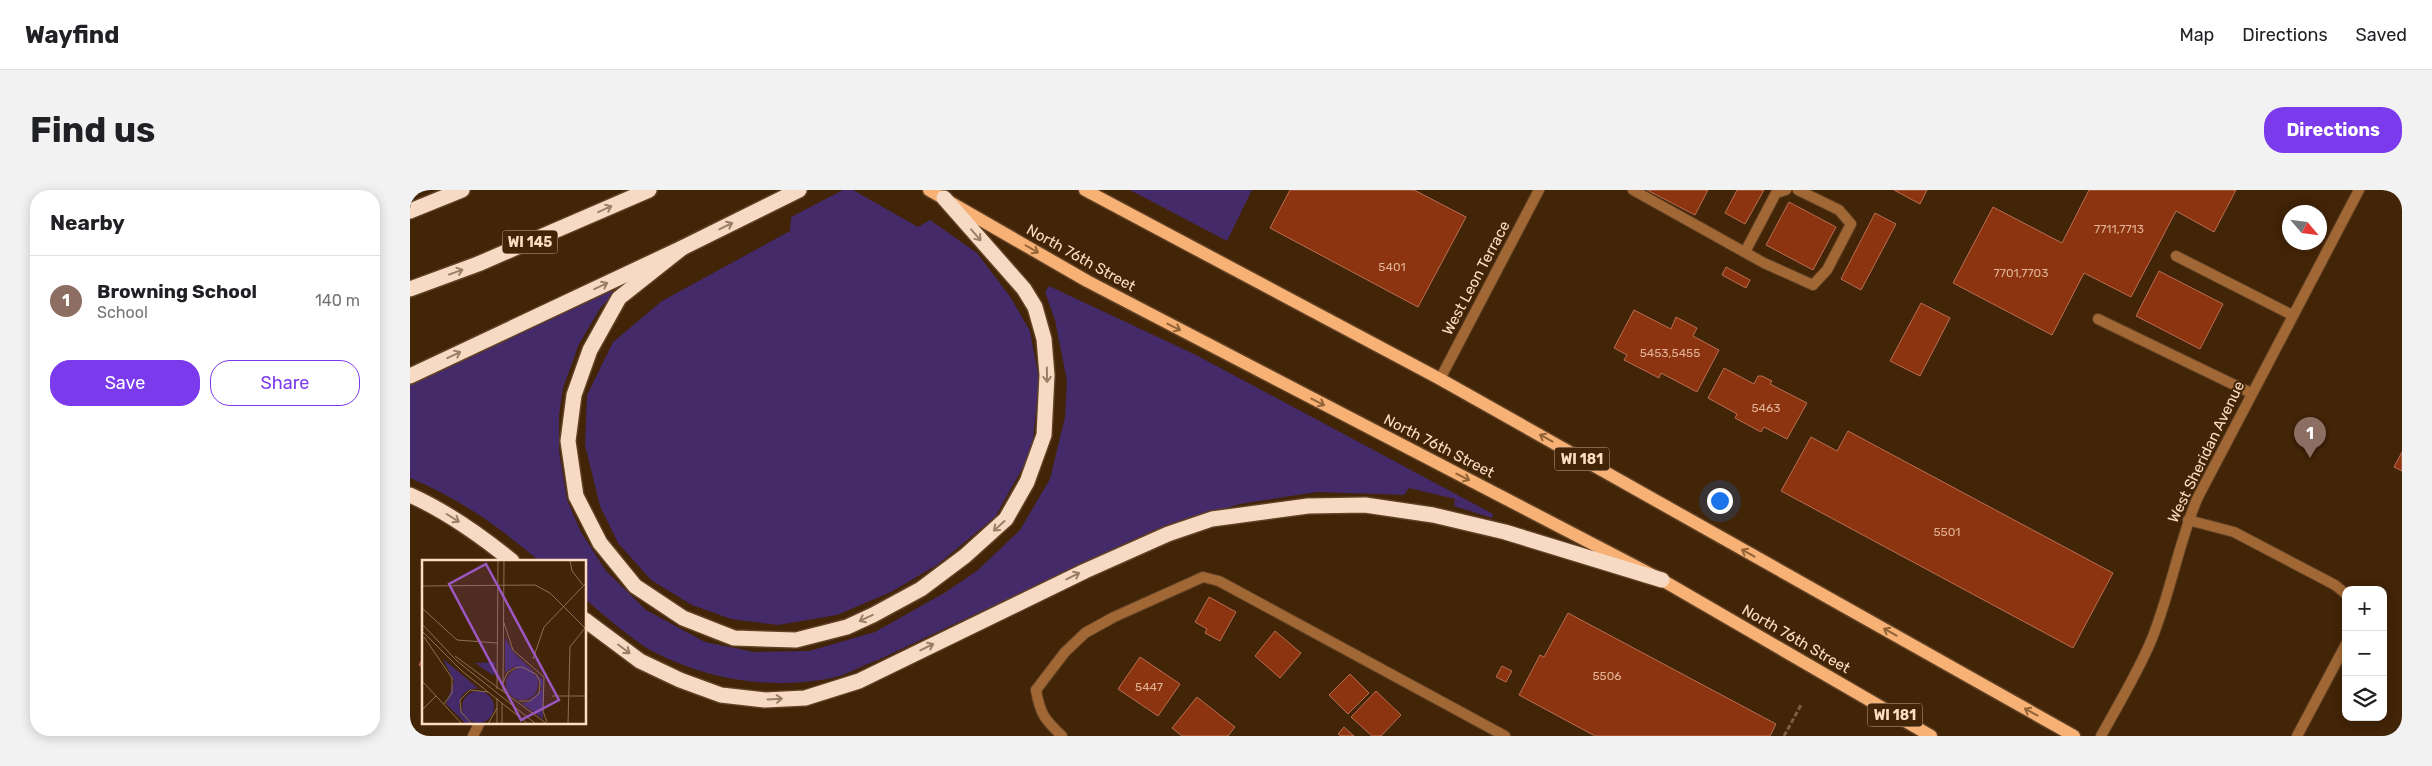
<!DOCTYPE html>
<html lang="en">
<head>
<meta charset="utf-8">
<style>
  body { margin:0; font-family:Rubik,sans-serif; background:#f2f2f2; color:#202124 }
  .controls { position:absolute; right:15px; bottom:15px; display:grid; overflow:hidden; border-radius:10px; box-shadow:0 2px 12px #0003 }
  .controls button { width:45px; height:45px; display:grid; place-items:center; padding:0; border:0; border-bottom:1px solid #e0e0e0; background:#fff; color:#202124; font:25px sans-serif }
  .compass { position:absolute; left:1872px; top:15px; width:45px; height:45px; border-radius:50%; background:#fff; box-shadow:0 2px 12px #0003; rotate:118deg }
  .you { position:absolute; left:1309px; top:310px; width:18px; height:18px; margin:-12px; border:4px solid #fff; border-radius:50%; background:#1a73e8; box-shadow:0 0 0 8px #1a73e833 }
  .badge { display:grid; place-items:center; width:32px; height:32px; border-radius:50%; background:#7c3aed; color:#fff; font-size:16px; font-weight:700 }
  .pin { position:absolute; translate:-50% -41px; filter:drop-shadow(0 1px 2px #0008) }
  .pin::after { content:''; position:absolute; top:26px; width:18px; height:15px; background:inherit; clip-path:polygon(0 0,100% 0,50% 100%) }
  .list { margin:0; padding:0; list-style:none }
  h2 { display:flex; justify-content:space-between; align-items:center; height:65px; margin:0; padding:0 20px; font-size:21px }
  h2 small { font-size:16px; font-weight:400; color:#757577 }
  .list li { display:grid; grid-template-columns:32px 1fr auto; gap:15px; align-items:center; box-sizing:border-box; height:90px; padding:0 20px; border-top:1px solid #e0e0e0 }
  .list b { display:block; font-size:19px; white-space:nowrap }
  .list p { margin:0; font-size:16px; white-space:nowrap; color:#757577 }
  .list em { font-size:16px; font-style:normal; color:#757577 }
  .actions { display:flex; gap:10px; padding:15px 20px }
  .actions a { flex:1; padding:11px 0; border:1px solid #7c3aed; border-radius:20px; text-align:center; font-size:18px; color:#7c3aed }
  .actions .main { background:#7c3aed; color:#fff }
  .icon { flex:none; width:28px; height:28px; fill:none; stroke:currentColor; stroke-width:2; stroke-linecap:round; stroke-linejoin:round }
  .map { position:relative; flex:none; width:1992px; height:546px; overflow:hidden; border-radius:20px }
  header { display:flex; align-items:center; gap:30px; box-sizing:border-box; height:70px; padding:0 25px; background:#fff; border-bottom:1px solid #e0e0e0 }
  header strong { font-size:24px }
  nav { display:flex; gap:28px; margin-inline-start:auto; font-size:18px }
  .intro { display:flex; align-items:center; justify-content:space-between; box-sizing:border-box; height:120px; padding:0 30px }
  h1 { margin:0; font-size:35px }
  .button { padding:12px 22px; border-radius:20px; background:#7c3aed; color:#fff; font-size:18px; font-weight:700 }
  main { display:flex; gap:30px; padding:0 30px }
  aside { flex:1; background:#fff; border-radius:20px; box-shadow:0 2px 12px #0003 }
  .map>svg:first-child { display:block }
  .green { fill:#442a69 }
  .building { fill:#8c340f; stroke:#b86e54 }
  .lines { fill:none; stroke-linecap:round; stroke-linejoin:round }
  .lane-casing { stroke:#604125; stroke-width:12 }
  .street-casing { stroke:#604125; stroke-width:12 }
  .primary-casing { stroke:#604125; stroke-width:15 }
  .highway-casing { stroke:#604125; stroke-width:18 }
  .path { stroke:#7d5e42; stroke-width:3; stroke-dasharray:5 2.5; stroke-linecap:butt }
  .lane { stroke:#a16835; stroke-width:10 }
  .street { stroke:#a16835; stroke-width:10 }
  .primary { stroke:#f7b175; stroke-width:12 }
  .highway { stroke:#f6dac3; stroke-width:15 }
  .oneway { stroke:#9c7f65 }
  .oneway2 { stroke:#936338 }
  .labels { text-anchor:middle; stroke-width:4; stroke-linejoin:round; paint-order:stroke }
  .number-label { font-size:12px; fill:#e1b295 }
  .shield { fill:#422407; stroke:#c5a58a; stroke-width:1 }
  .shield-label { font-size:14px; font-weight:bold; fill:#fddcc2 }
  .street-label { font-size:15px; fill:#fddcc2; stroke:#422407 }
  .inset-road { fill:none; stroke:#8d6e52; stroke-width:1 }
  .view { fill:#9c58c0; fill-opacity:0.15; stroke:#9c58c0; stroke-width:2.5 }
  .inset-edge { fill:none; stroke:#fddcc2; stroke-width:2.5 }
</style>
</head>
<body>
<header>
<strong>Wayfind</strong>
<nav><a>Map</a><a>Directions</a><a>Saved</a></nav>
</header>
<div class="intro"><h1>Find us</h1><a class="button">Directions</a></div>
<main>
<aside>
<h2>Nearby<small></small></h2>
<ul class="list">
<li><span class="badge" style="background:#8d6e63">1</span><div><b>Browning School</b><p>School</p></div><em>140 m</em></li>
</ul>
<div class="actions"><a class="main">Save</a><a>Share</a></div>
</aside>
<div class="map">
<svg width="1992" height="546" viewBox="0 0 1992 546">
  <rect width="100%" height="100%" fill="#422407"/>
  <g class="green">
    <path d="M433 0H443L508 37 520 30 567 63 601 108 620 141 629 189 622 261 585 327 527 375 481 402 427 425 368 435 321 429 282 415 241 390 208 353 190 316 175 255 177 205 203 152 252 111 380 41 381 27Z"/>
    <path d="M720 0H842L817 51Z"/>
    <path d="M639 96 786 165 1083 324 1082 328 1044 316 1045 309 999 298 994 305 907 302 830 314 744 340 468 470C453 475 437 485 422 488 362 500 298 490 244 462 223 451 194 425 175 409V371H129C90 337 48 308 0 288V194L198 97 204 104 191 117 169 154 153 198 149 225V261L157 310 171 342 196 381 236 420 295 452 344 462 399 461 465 442 536 402 568 380 610 340 640 289 655 227 657 191 645 130 635 102Z"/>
  </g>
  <g class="building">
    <path d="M880 0H1004L1056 27 1008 117 860 38Z"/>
    <path d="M1237 0H1298L1285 25Z"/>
    <path d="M1327 0H1354L1335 34 1315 23Z"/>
    <path d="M1484 0H1517L1510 14Z"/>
    <path d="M1679 0H1826L1804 42 1766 21 1721 107 1674 83 1642 145 1543 93 1583 17 1652 53Z"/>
    <path d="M1379 12 1426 37 1403 80 1356 55Z"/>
    <path d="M1465 23 1486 34 1451 100 1431 89Z"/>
    <path d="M1316 77 1340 90 1336 98 1312 85Z"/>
    <path d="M1749 81 1813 114 1790 159 1726 126Z"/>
    <path d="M1511 113 1540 128 1510 186 1480 171Z"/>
    <path d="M1224 120 1261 139 1266 127 1287 138 1283 146 1309 160 1287 202 1251 183 1249 188 1214 170 1217 165 1204 158Z"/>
    <path d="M1314 178 1344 194 1348 186H1352L1362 191 1360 194 1397 213 1377 249 1354 237 1351 242 1325 228 1327 224 1298 208Z"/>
    <path d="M1438 241 1703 383 1663 458 1371 301 1401 247 1427 261Z"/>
    <path d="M1992 262V281L1984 277Z"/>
    <path d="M799 407 826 422 810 451 795 443 797 439 785 432Z"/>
    <path d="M1158 423 1366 534 1360 546H1185L1109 505 1130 465 1134 467Z"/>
    <path d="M865 441 891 463 870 488 845 466Z"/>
    <path d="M14 466V478L9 475Z"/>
    <path d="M730 467 770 494 748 526 708 499Z"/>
    <path d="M1092 476 1102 481 1096 492 1086 487Z"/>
    <path d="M940 484 959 503 938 524 919 505Z"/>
    <path d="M966 501 991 525 971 546H962L941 527Z"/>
    <path d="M787 507 825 537 818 546H772L762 538Z"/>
    <path d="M934 537 944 546H931L928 544Z"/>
  </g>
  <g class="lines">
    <defs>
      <g id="lane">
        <path d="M1223 0 1354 73 1403 95 1417 80 1441 34 1429 20 1388 0"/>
        <path d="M1335 62 1366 3 1376 0"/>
        <path d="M1766 66 1882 125"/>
        <path d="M1688 129 1841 203"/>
        <path d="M1778 330 1824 342 1925 395 1936 404"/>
        <path d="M626 500 655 462 675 443 704 427 793 387 809 391 1095 546"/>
        <path d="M1887 546 1936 454"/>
      </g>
      <g id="street">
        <path d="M1030 189 1129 0"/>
        <path d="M626 500C630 524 635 530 652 546"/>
        <path d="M63 546 70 532"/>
        <path d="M1691 546C1708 515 1727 484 1741 451 1760 405 1768 355 1787 309L1949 0"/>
      </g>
      <g id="primary">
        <path d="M519 0 677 91 1252 390 1521 546"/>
        <path d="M675 0 1030 189 1664 546"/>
      </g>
      <g id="highway">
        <path d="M0 21 52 0"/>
        <path d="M272 58 209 108 180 160 164 205 158 251 166 306 190 353 225 396 273 428 324 448 386 450 437 437 463 425 511 399 555 366 596 329 617 292 634 245 637 185 634 149 625 117 614 99 534 8"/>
        <path d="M0 99 68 74 239 0"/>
        <path d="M0 186 272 58 389 0"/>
        <path d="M0 305C38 322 70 345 102 371"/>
        <path d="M175 430 230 471 270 490 311 505 355 510 395 508 449 491 675 381 758 344 802 329 898 316 955 315 1023 325 1095 342 1252 390"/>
      </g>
    </defs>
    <use href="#lane" class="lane-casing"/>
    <use href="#street" class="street-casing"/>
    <use href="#primary" class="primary-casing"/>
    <use href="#highway" class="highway-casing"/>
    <path class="path" d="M1374 546 1391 515"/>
    <use href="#lane" class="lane"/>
    <use href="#street" class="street"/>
    <use href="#primary" class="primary"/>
    <use href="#highway" class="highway"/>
  </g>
  <defs><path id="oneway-shaft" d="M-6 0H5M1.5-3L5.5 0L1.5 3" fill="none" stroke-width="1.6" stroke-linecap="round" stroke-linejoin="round" transform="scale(1.25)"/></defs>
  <g class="oneway">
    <use href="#oneway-shaft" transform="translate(195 19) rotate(-24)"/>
    <use href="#oneway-shaft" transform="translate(316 36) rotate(-26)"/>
    <use href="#oneway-shaft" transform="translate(566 45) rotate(49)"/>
    <use href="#oneway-shaft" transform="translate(46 82) rotate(-20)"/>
    <use href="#oneway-shaft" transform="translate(191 96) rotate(-25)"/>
    <use href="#oneway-shaft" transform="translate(44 165) rotate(-25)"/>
    <use href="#oneway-shaft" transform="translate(637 185) rotate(89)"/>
    <use href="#oneway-shaft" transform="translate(43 328) rotate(32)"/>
    <use href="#oneway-shaft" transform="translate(589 336) rotate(138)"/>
    <use href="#oneway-shaft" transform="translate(663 386) rotate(-26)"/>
    <use href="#oneway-shaft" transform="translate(456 428) rotate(155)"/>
    <use href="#oneway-shaft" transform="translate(517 457) rotate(-26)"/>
    <use href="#oneway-shaft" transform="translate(214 459) rotate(37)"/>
    <use href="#oneway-shaft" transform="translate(365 509) rotate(-3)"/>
  </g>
  <g class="oneway2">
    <use href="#oneway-shaft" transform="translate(622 59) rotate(30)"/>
    <use href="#oneway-shaft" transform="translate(764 137) rotate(27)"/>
    <use href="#oneway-shaft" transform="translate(908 212) rotate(27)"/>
    <use href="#oneway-shaft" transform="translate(1136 248) rotate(-151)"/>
    <use href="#oneway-shaft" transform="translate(1053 287) rotate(27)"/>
    <use href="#oneway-shaft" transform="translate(1338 363) rotate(-151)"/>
    <use href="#oneway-shaft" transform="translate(1480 442) rotate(-151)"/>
    <use href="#oneway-shaft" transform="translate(1621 522) rotate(-151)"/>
  </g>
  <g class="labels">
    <g class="number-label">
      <text x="1709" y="43">7711,7713</text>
      <text x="982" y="81">5401</text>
      <text x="1611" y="87">7701,7703</text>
      <text x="1260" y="167">5453,5455</text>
      <text x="1356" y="222">5463</text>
      <text x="1537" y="346">5501</text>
      <text x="1197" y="490">5506</text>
      <text x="739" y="501">5447</text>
    </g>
    <g class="shield">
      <rect x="92.5" y="40.5" width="55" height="23" rx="4"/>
      <rect x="1144.5" y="257.5" width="55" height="23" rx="4"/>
      <rect x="1457.5" y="513.5" width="55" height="23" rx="4"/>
    </g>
    <g class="shield-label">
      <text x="120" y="57">WI 145</text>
      <text x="1172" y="274">WI 181</text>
      <text x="1485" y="530">WI 181</text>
    </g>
    <g class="street-label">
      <text transform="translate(671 68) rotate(29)" y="5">North 76th Street</text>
      <text transform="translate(1066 88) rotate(-62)" y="5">West Leon Terrace</text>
      <text transform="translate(1029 256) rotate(27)" y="5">North 76th Street</text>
      <text transform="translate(1796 262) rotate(-64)" y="5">West Sheridan Avenue</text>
      <text transform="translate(1386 449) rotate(30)" y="5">North 76th Street</text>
    </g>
  </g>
  <g transform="translate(12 370)">
    <rect width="164" height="164" fill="#422407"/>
    <path d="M83 77 91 92 121 120V159L99 143H104L120 129 113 112 91 107 83 113ZM21 99 56 128 46 130 39 137 37 147 49 164H44L24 144 32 121ZM73 102 72 116 53 103ZM84 124a16 16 0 1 1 32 0a16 16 0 1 1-32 0ZM40 147a16 16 0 1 1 32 0a16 16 0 1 1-32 0Z" fill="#442a69"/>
    <path class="inset-road" d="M148 0 150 11 161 25M0 26 113 25 128 33 164 69M0 48 35 80 75 83M81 60 91 90 122 117 121 151 125 162M0 64 35 101 114 164M0 71 40 111 106 164M2 77 30 118V133L22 144M33 96 125 164M111 99 122 67 164 23M0 121 40 164M81 123 85 113 93 108 100 107 114 114 118 122 117 134 108 141H97M75 129 76 0M81 131 82 0M130 136H164M0 150 14 136M50 164 39 152 38 140 48 130 66 132M66 164 75 148M75 164V138M80 164V143M146 164 148 87 163 68"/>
    <path class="view" d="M64 4 137 140 99 160 27 24Z"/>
    <rect width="164" height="164" class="inset-edge"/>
  </g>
</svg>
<div class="controls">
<button>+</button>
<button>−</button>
<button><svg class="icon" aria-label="layers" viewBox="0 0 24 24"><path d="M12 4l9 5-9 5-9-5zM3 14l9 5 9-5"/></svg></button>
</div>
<svg class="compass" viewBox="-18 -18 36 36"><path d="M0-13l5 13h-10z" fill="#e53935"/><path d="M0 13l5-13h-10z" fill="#757577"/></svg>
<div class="you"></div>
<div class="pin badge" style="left:1900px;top:268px;background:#8d6e63">1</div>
</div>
</main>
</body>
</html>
